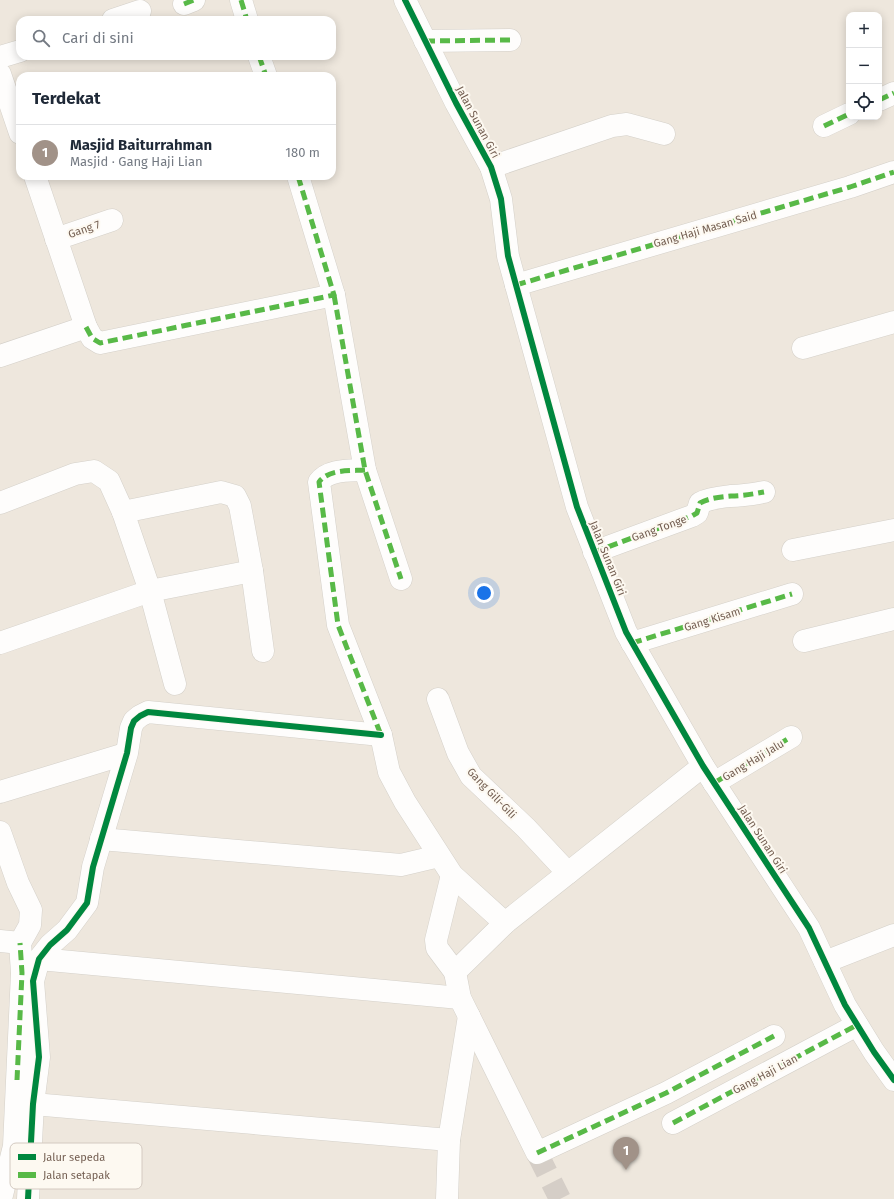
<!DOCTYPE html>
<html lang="id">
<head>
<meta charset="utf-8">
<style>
  body { margin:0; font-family:"Fira Sans",sans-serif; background:#f6f6f7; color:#1f2937 }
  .controls { position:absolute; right:12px; top:12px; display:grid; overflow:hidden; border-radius:8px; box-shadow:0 2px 10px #0003 }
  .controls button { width:36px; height:36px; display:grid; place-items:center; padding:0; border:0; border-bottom:1px solid #e0e1e3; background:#fff; color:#1f2937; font:20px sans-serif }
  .you { position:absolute; left:484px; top:593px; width:14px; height:14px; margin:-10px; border:3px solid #fff; border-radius:50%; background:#1a73e8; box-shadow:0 0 0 6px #1a73e833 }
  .badge { display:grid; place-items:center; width:26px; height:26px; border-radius:50%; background:#a19288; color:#fff; font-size:13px; font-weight:700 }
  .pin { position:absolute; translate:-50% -33px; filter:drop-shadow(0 1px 2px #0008) }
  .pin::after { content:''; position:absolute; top:21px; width:14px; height:12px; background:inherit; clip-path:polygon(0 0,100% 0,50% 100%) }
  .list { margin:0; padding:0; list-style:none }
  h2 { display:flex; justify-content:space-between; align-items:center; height:52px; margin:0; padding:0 16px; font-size:17px }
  h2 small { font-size:13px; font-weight:400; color:#747a83 }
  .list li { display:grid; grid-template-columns:26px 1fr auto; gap:12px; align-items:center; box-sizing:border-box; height:56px; padding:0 16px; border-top:1px solid #e0e1e3 }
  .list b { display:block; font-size:15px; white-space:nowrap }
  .list p { margin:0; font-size:13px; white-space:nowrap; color:#747a83 }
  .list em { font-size:13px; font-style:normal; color:#747a83 }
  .icon { flex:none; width:22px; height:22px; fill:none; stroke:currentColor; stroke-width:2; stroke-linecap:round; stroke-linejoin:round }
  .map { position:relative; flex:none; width:894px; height:1199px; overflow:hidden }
  .search { position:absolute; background:#fff; box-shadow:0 2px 10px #0003; left:16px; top:16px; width:320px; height:44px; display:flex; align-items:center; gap:10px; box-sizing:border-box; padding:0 14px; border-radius:12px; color:#747a83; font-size:15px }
  .panel { position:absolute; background:#fff; box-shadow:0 2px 10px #0003; left:16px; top:72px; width:320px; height:108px; border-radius:12px }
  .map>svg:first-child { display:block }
  .residential { fill:#eee7dd; fill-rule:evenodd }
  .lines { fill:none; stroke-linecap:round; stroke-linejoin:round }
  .minor-tunnel { stroke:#d5cec7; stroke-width:22; stroke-dasharray:22 11; stroke-linecap:butt }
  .minor-casing { stroke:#d4d0c9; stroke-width:23 }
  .minor { stroke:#fefdfc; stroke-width:22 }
  .quiet { stroke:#58b947; stroke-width:5; stroke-dasharray:10 5; stroke-linecap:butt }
  .cycleway-casing { stroke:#fdf9f1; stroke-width:8 }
  .cycleway { stroke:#00873e; stroke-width:6 }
  .labels { text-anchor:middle; stroke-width:4; stroke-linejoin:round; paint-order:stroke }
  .street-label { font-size:11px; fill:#735e51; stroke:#fdf9f1 }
  .key { fill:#fdf9f1; stroke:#d4cac1; stroke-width:1 }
  .key-label { font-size:11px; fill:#735e51 }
</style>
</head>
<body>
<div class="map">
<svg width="894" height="1199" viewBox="0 0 894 1199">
  <rect width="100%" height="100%" fill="#f6f4ee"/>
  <path class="residential" d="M0 0H894V1199H0ZM849 15H879V117H849ZM20 20H332V56H20ZM20 76H332V176H20Z"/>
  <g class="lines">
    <path class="minor-tunnel" d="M537 1153 560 1199"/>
    <defs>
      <g id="minor">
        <path d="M241 0 247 20"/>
        <path d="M405 0 456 103 491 167 501 199 508 256 577 507 626 632 703 766 809 928 845 1005 874 1052 894 1080"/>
        <path d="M184 4 194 0"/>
        <path d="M113 20 140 11"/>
        <path d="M425 41 510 40"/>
        <path d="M259 56 266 76"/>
        <path d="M0 57 20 51"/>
        <path d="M0 74 20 133"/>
        <path d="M879 100 894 93"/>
        <path d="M824 126 849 114"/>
        <path d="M491 167 612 126 627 124 664 134"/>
        <path d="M35 176 86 327 92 338 100 343 334 295 298 176"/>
        <path d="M56 239 112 220"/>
        <path d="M516 285 850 187 894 172"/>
        <path d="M334 295 365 470 401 579"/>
        <path d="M803 348 894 322"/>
        <path d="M0 356 86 327"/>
        <path d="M365 470C349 471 329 469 319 482L338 625 381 735 389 772 405 802 452 875 505 923"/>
        <path d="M0 503 75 474 94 471 109 481 123 512 150 591 175 684"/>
        <path d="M123 512 221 492 235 496 240 506 252 571 263 651"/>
        <path d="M793 550 894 530"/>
        <path d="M594 552 692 516 697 513 700 503C709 498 721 497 731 496 742 496 753 494 764 492"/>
        <path d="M804 641 894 619"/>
        <path d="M0 643 150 591 252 571"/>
        <path d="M632 643 792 594"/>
        <path d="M438 699 458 753 471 776 526 828 568 873"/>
        <path d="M703 766 505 923 455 972 460 998 537 1153 666 1093 774 1036"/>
        <path d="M714 783 791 737"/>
        <path d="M0 792 125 754"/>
        <path d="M0 832 18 883 31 910 30 925 20 943"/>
        <path d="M101 839 401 865 439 856"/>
        <path d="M452 875 436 940 437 948 455 972"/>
        <path d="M0 941 20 943"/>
        <path d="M39 959 460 998"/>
        <path d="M825 962 894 935"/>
        <path d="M33 1104 449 1140"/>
        <path d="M673 1123 857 1025"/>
        <path d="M1 1199 14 1146 22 973 20 943"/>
        <path d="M28 1199 33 1104 39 1057 33 981 39 959 50 945 67 930 87 903 93 867 127 753 131 728 134 721 140 716 148 712 381 735"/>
        <path d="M447 1199 449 1140 469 1016"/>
      </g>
    </defs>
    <use href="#minor" class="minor-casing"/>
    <use href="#minor" class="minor"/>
    <g class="quiet">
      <path d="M241 0 247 20"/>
      <path d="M184 4 194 0"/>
      <path d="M425 41 510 40"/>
      <path d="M259 56 266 76"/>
      <path d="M879 100 894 93"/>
      <path d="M824 126 849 114"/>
      <path d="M516 285 850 187 894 172"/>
      <path d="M334 295 365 470 401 579"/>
      <path d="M86 327 92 338 100 343 334 295 298 176"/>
      <path d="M365 470C349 471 329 469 319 482L338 625 381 735"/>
      <path d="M594 552 692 516 697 513 700 503C709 498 721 497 731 496 742 496 753 494 764 492"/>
      <path d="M632 643 792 594"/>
      <path d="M714 783 791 737"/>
      <path d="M17 1080 22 973 20 943"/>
      <path d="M673 1123 857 1025"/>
      <path d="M537 1153 666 1093 774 1036"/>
    </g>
    <defs>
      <g id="cycleway">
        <path d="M405 0 456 103 491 167 501 199 508 256 577 507 626 632 703 766 809 928 845 1005 874 1052 894 1080"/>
        <path d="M28 1199 33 1104 39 1057 33 981 39 959 50 945 67 930 87 903 93 867 127 753 131 728 134 721 140 716 148 712 381 735"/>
      </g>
    </defs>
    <use href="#cycleway" class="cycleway-casing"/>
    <use href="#cycleway" class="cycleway"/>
  </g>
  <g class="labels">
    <g class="street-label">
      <text transform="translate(478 122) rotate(62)" y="4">Jalan Sunan Giri</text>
      <text transform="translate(84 229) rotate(-19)" y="4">Gang 7</text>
      <text transform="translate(705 229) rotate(-16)" y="4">Gang Haji Masan Said</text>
      <text transform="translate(659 528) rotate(-20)" y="4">Gang Tonge</text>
      <text transform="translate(608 558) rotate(68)" y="4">Jalan Sunan Giri</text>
      <text transform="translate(712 619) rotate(-17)" y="4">Gang Kisam</text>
      <text transform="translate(753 760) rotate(-31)" y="4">Gang Haji Jalu</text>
      <text transform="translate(492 793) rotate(46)" y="4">Gang Gili-Gili</text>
      <text transform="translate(763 839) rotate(57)" y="4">Jalan Sunan Giri</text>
      <text transform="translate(765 1074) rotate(-28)" y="4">Gang Haji Lian</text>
    </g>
  </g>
  <rect x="10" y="1143" width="132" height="46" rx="6" class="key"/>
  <rect x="18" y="1154" width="18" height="6" fill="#00873e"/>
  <rect x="18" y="1172" width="18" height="6" fill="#58b947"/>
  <g class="key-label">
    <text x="43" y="1161">Jalur sepeda</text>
    <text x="43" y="1179">Jalan setapak</text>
  </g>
</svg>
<div class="controls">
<button>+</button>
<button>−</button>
<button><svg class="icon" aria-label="locate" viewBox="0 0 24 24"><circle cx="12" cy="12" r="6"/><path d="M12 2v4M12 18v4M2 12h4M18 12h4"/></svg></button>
</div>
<div class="you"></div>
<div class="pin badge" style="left:626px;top:1170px">1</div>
<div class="search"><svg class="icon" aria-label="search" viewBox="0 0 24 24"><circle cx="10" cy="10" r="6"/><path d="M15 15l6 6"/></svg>Cari di sini</div>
<section class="panel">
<h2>Terdekat<small></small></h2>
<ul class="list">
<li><span class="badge">1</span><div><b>Masjid Baiturrahman</b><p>Masjid · Gang Haji Lian</p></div><em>180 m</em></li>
</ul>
</section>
</div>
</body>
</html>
